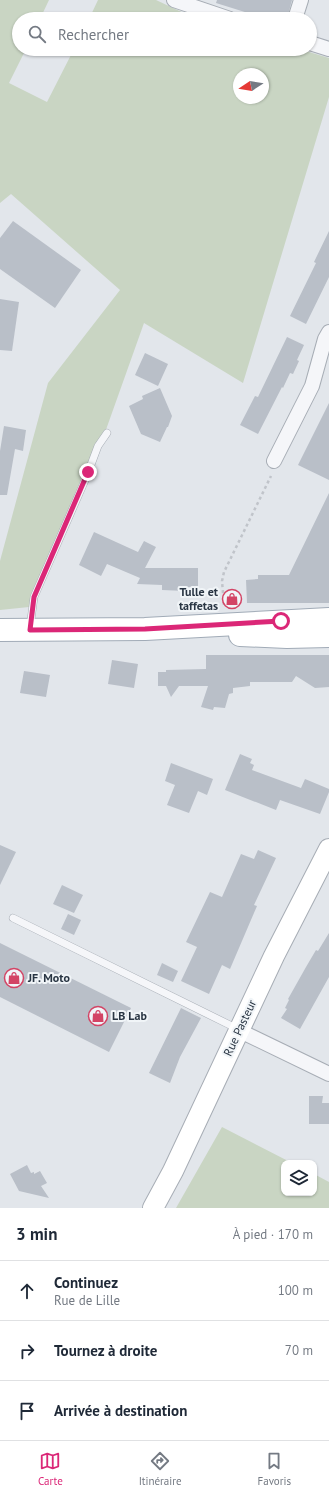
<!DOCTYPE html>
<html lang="fr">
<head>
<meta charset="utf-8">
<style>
  body { margin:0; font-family:"PT Sans",sans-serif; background:#f6f6f7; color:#1f2937 }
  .controls { position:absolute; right:12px; bottom:12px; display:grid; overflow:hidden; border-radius:8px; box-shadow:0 1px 3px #0004 }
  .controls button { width:36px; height:36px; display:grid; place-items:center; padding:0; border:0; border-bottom:1px solid #e0e1e3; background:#fff; color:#1f2937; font:20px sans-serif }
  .compass { position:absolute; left:233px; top:68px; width:36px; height:36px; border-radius:50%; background:#fff; box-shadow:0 1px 3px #0004; rotate:258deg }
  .stop { position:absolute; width:12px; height:12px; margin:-9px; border:3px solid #db2777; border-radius:50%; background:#fff }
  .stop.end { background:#db2777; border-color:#fff; box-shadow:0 1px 4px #0008 }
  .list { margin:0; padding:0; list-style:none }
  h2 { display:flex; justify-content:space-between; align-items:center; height:52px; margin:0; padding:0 16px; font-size:17px }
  h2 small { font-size:13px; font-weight:400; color:#747a83 }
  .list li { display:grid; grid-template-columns:26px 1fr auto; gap:12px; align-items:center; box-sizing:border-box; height:60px; padding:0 16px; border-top:1px solid #e0e1e3 }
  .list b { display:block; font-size:15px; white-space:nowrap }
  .list p { margin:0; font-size:13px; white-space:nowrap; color:#747a83 }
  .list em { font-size:13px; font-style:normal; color:#747a83 }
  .icon { flex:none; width:22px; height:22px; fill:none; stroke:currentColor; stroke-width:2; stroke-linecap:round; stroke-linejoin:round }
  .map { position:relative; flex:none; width:329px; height:1208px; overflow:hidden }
  .search { position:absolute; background:#fff; box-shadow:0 1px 3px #0004; left:12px; right:12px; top:12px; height:44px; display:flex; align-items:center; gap:10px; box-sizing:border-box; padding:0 14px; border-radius:22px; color:#747a83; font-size:15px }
  .sheet { height:232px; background:#fff }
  nav { display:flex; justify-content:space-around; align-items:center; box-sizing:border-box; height:56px; border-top:1px solid #e0e1e3; background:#fff; font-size:11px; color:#747a83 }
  nav a { display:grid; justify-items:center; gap:2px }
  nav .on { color:#db2777 }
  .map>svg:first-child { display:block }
  .green { fill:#c9d5c3; fill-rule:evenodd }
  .building { fill:#b9bfc8 }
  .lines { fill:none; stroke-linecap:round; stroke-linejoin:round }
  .service-casing { stroke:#a7adb5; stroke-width:8 }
  .minor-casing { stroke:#a7adb5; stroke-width:16 }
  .secondary-casing { stroke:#a7adb5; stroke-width:22 }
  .primary-casing { stroke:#a1abb7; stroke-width:24 }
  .path { stroke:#c0c4ca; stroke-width:2.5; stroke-dasharray:3 3; stroke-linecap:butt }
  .service { stroke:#f5f6f9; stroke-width:7 }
  .minor { stroke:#f5f6f9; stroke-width:14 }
  .secondary { stroke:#fff; stroke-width:20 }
  .primary { stroke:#fff; stroke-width:22 }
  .route { stroke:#db2777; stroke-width:5 }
  .labels { text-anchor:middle; stroke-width:4; stroke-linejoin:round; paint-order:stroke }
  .poi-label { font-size:12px; font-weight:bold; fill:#293543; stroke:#f1f5f8; text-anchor:start }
  .street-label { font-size:12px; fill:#293543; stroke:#f1f5f8 }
</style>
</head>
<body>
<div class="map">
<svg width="329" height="1208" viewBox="0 0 329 1208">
  <rect width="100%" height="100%" fill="#e2e6eb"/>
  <g class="green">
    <path d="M0 0H49L40 19H19V49H26L9 83 47 102 74 49H299L329 58V97L243 383 144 323 87 483 29 607 0 610V561L48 383 120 290 11 194 0 203ZM239 74H263V98H239Z"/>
    <path d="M98 0H156L188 15 202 19H89Z"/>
    <path d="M222 1127 292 1163H284V1193H314V1174L329 1182V1208H176Z"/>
  </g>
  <g class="building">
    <path d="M217 0H292L287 19H267L216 3Z"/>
    <path d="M13 221 81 270 55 308 0 269V238Z"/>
    <path d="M329 231V277L306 324 290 316 316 263 314 262Z"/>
    <path d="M0 299 19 302 12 351 0 350Z"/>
    <path d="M287 337 304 345 297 360 299 361 293 374 290 373 283 388 282 387 258 434 240 425 255 396 258 397Z"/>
    <path d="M145 353 168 364 158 386 135 375Z"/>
    <path d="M160 388 172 416 168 427H167L160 442 141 434 129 406 143 399 142 396Z"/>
    <path d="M329 403V480L298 465Z"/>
    <path d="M4 426 26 430 23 451 15 449 7 495H0V451Z"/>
    <path d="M329 493V603H247L246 580 258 579V575H289Z"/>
    <path d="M94 532 138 552 144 541 156 547 145 568H198V587H185V591L162 590V585L137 584 140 578 107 564 101 576 79 565Z"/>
    <path d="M206 655H329V687L315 688 296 676 292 682H250V686L233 688V693L229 694 225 708 214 707 213 710 201 707 208 686H179L171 697 166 686H158V672H166V670L206 669Z"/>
    <path d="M112 660 138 664 134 688 108 684Z"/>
    <path d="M24 671 50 675 46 697 20 693Z"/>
    <path d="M240 754 252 759 250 763 254 765 252 770 301 788 305 779 329 789V792L320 814 280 800 276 810 225 790Z"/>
    <path d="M171 763 213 779 207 795 198 791 189 813 167 805 175 785 165 781Z"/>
    <path d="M0 845 16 852 0 885Z"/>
    <path d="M258 850 276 858 254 905 257 906 230 969 222 965 209 994 181 981 197 947 186 942 210 892 222 897 241 854 254 859Z"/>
    <path d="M62 885 83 895 74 913 53 904Z"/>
    <path d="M68 914 81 920 74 935 61 929Z"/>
    <path d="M329 933V977L300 1029 281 1018 287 1009 285 1008 289 1000 288 999 306 967 316 950 318 951Z"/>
    <path d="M0 943 131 1008 109 1052 0 997Z"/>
    <path d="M162 963 178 971 173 982 157 975Z"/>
    <path d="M181 1008 201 1018 180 1057 170 1083 149 1073Z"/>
    <path d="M309 1096H323L322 1103H329V1124H309Z"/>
    <path d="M27 1165 31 1173 34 1172V1174L40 1171 47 1183 41 1186 49 1198 19 1191 10 1174Z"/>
  </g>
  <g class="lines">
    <defs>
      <g id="service">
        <path d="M30 627 34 597 86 478 98 446 107 433"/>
        <path d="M13 918 238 1029"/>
      </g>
      <g id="minor">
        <path d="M174 0 230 19"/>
        <path d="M295 19 301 0"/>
        <path d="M310 43 329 49"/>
        <path d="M274 461 312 386 325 339 329 332"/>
        <path d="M238 1030 329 1074"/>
      </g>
      <path id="secondary" d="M153 1208 173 1171 274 956 329 849"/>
      <g id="primary">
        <path d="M0 630 145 629 329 619"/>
        <path d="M240 635 287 637 329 636"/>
      </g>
    </defs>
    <use href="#service" class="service-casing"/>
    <use href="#minor" class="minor-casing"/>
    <use href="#secondary" class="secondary-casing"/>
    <use href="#primary" class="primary-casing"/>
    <path class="path" d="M224 605 222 581 224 572 271 476"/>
    <use href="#service" class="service"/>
    <use href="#minor" class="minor"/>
    <use href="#secondary" class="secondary"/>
    <use href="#primary" class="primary"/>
  </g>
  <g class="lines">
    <path class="route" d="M88 472 34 597 30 630 145 629 281 621"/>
  </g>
  <defs>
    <symbol id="shop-ring" viewBox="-11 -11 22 22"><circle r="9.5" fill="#f1f5f8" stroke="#d34465" stroke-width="1.5"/><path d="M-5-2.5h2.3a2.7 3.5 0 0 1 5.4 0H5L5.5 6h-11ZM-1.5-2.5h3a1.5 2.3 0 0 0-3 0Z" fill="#d34465"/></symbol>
  </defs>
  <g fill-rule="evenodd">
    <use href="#shop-ring" x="221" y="588" width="22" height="22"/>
    <use href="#shop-ring" x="3" y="967" width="22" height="22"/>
    <use href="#shop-ring" x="87" y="1005" width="22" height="22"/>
  </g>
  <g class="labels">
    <g class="poi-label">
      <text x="218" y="596" text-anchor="end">Tulle et<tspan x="218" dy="14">taffetas</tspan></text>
      <text x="28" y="982">JF. Moto</text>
      <text x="112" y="1020">LB Lab</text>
    </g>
    <g class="street-label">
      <text transform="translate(240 1028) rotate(-65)" y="4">Rue Pasteur</text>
    </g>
  </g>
</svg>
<div class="controls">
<button><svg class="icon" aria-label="layers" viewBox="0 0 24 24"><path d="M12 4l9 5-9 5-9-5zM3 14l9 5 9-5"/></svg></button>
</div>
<svg class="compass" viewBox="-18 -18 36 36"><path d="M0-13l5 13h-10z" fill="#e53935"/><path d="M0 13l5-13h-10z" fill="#747a83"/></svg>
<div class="stop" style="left:281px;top:621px"></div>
<div class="stop end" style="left:88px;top:472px"></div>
<div class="search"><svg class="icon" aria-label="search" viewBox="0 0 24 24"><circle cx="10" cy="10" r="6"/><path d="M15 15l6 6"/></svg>Rechercher</div>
</div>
<section class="sheet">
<h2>3 min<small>À pied · 170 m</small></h2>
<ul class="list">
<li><svg class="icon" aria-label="ahead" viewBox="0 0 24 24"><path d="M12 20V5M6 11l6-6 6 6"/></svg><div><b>Continuez</b><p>Rue de Lille</p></div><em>100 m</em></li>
<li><svg class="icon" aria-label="right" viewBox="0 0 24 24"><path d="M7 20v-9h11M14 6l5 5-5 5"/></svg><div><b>Tournez à droite</b></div><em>70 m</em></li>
<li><svg class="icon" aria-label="arrive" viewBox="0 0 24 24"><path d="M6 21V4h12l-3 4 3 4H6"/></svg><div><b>Arrivée à destination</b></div></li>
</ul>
</section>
<nav>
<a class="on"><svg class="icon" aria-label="map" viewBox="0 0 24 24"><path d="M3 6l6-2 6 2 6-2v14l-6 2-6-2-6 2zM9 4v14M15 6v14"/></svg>Carte</a>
<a><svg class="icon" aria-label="directions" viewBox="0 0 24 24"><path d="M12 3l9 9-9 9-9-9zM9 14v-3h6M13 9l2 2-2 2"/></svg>Itinéraire</a>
<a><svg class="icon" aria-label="saved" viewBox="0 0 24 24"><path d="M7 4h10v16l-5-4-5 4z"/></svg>Favoris</a>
</nav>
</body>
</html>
